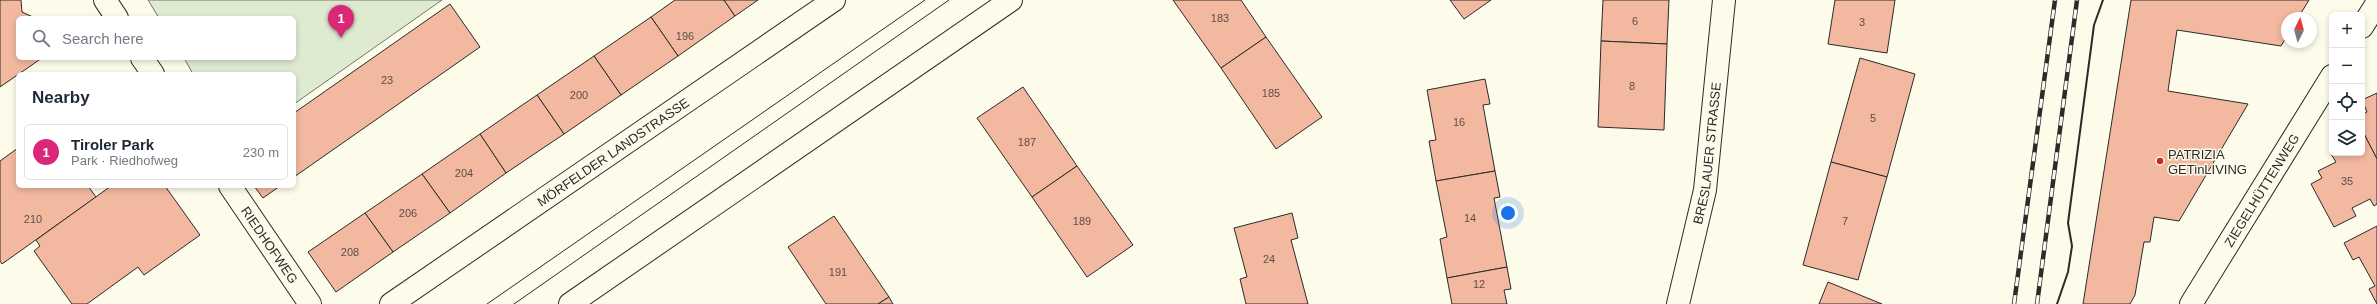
<!DOCTYPE html>
<html lang="en">
<head>
<meta charset="utf-8">
<style>
  body { margin:0; font-family:Arial,sans-serif; background:#f2f2f3; color:#1f2937 }
  .controls { position:absolute; right:12px; top:12px; display:grid; overflow:hidden; border-radius:6px; box-shadow:0 2px 6px #0003 }
  .controls button { width:36px; height:36px; display:grid; place-items:center; padding:0; border:0; border-bottom:1px solid #e0e1e3; background:#fff; color:#1f2937; font:20px sans-serif }
  .compass { position:absolute; left:2281px; top:12px; width:36px; height:36px; border-radius:50%; background:#fff; box-shadow:0 2px 6px #0003; rotate:6deg }
  .you { position:absolute; left:1508px; top:213px; width:14px; height:14px; margin:-10px; border:3px solid #fff; border-radius:50%; background:#1a73e8; box-shadow:0 0 0 6px #1a73e833 }
  .badge { display:grid; place-items:center; width:26px; height:26px; border-radius:50%; background:#db2777; color:#fff; font-size:13px; font-weight:700 }
  .pin { position:absolute; translate:-50% -33px; filter:drop-shadow(0 1px 2px #0008) }
  .pin::after { content:''; position:absolute; top:21px; width:14px; height:12px; background:inherit; clip-path:polygon(0 0,100% 0,50% 100%) }
  .list { margin:0; padding:0; list-style:none }
  h2 { display:flex; justify-content:space-between; align-items:center; height:52px; margin:0; padding:0 16px; font-size:17px }
  h2 small { font-size:13px; font-weight:400; color:#747a83 }
  .list li { display:grid; grid-template-columns:26px 1fr auto; gap:12px; align-items:center; box-sizing:border-box; height:56px; margin:0 8px 8px; padding:0 8px; border:1px solid #e0e1e3; border-radius:6px }
  .list b { display:block; font-size:15px; white-space:nowrap }
  .list p { margin:0; font-size:13px; white-space:nowrap; color:#747a83 }
  .list em { font-size:13px; font-style:normal; color:#747a83 }
  .icon { flex:none; width:22px; height:22px; fill:none; stroke:currentColor; stroke-width:2; stroke-linecap:round; stroke-linejoin:round }
  .map { position:relative; flex:none; width:2377px; height:304px; overflow:hidden }
  .search { position:absolute; background:#fff; box-shadow:0 2px 6px #0003; left:16px; top:16px; width:280px; height:44px; display:flex; align-items:center; gap:10px; box-sizing:border-box; padding:0 14px; border-radius:6px; color:#747a83; font-size:15px }
  .panel { position:absolute; background:#fff; box-shadow:0 2px 6px #0003; left:16px; top:72px; width:280px; height:116px; border-radius:6px }
  .map>svg:first-child { display:block }
  .green { fill:#deebd1; stroke:#74746e }
  .building { fill:#f2b8a0; stroke:#2b2b2b }
  .lines { fill:none; stroke-linecap:round; stroke-linejoin:round }
  .minor-casing { stroke:#2b2b2b; stroke-width:24 }
  .major-casing { stroke:#2b2b2b; stroke-width:24 }
  .minor { stroke:#fdfbea; stroke-width:22 }
  .major { stroke:#fdfbea; stroke-width:22 }
  .tram { stroke:#2b2b2b; stroke-width:1 }
  .rail-casing { stroke:#2b2b2b; stroke-width:4.5 }
  .rail { stroke:#fdfbea; stroke-width:3; stroke-dasharray:9; stroke-linecap:butt }
  .wall { stroke:#2b2b2b; stroke-width:2 }
  .poi-dot { fill:#c62828; stroke:#fdfbea; stroke-width:1.5 }
  .labels { text-anchor:middle; stroke-width:3; stroke-linejoin:round; paint-order:stroke }
  .number-label { font-size:11px; fill:#5d4e48 }
  .street-label { font-size:13px; fill:#2b2b2b; stroke:#fdfbea }
  .poi-label { font-size:13px; fill:#2b2b2b; stroke:#fdfbea; text-anchor:start }
</style>
</head>
<body>
<div class="map">
<svg width="2377" height="304" viewBox="0 0 2377 304">
  <rect width="100%" height="100%" fill="#fdfbea"/>
  <path class="green" d="M148 0H442L294 104V74H193L184 58H294V18H159Z"/>
  <g class="building">
    <path d="M0 0H21L22 12 35 18H18V58H42L0 87Z"/>
    <path d="M675 0H724L735 16 678 56 651 17Z"/>
    <path d="M724 0H758L735 16Z"/>
    <path d="M1173 0H1241L1266 37 1221 68Z"/>
    <path d="M1450 0H1491L1464 19Z"/>
    <path d="M1603 0H1669L1667 44 1601 41Z"/>
    <path d="M1835 0H1895L1887 53 1828 44Z"/>
    <path d="M2131 0H2309L2298 18H2287V36L2281 46 2177 30 2168 91 2248 104 2179 221 2154 217 2150 242H2144L2135 295 2130 304H2083Z"/>
    <path d="M450 4 480 47 294 177V113Z"/>
    <path d="M651 17 678 56 621 95 594 56Z"/>
    <path d="M1266 37 1322 117 1276 149 1221 68Z"/>
    <path d="M1601 41 1667 44 1664 130 1598 127Z"/>
    <path d="M594 56 621 95 564 134 537 95Z"/>
    <path d="M1860 58 1915 74 1887 177 1831 162Z"/>
    <path d="M1485 79 1490 104 1483 105 1495 171 1436 181 1429 141 1436 140 1427 90Z"/>
    <path d="M1023 87 1077 166 1032 197 977 118Z"/>
    <path d="M2377 93V159L2362 130V115L2367 112 2362 100Z"/>
    <path d="M537 95 564 134 506 173 480 134Z"/>
    <path d="M2362 130 2377 159V204L2374 206 2370 199 2352 208 2356 216 2334 227 2311 184 2322 178 2318 171 2336 162 2331 154 2362 153Z"/>
    <path d="M480 134 506 173 450 213 422 174Z"/>
    <path d="M18 148V186H88L96 197 2 264 0 261V161Z"/>
    <path d="M1831 162 1887 177 1858 280 1803 265Z"/>
    <path d="M1077 166 1133 245 1087 277 1032 197Z"/>
    <path d="M1495 171 1500 197 1494 198 1507 267 1447 278 1440 239 1447 237 1436 181Z"/>
    <path d="M422 174 450 213 393 252 365 213Z"/>
    <path d="M111 186H165L200 235 144 275 138 267 87 304H72L34 251 40 246 36 240Z"/>
    <path d="M254 186H280L263 198Z"/>
    <path d="M365 213 393 252 336 292 308 252Z"/>
    <path d="M1292 213 1298 238 1291 240 1308 304H1246L1240 279 1247 277 1234 228Z"/>
    <path d="M834 216 889 297 878 304H826L788 247Z"/>
    <path d="M2377 226V304L2369 289 2375 286 2359 257 2353 260 2344 243Z"/>
    <path d="M1507 267 1511 289 1504 290 1507 304H1452L1447 278Z"/>
    <path d="M1828 282 1882 304H1819Z"/>
    <path d="M889 297 893 304H878Z"/>
  </g>
  <g class="lines">
    <defs>
      <g id="minor">
        <path d="M105 0 117 18"/>
        <path d="M2362 27 2377 3"/>
        <path d="M142 58 153 74"/>
        <path id="s1" d="M230 186 310 304"/>
        <path id="s2" d="M1678 304 1705 190 1724 0"/>
        <path id="s3" d="M2191 304 2332 76"/>
      </g>
      <g id="major">
        <path id="s4" d="M391 304 834 0"/>
        <path d="M570 304 1011 0"/>
      </g>
    </defs>
    <use href="#minor" class="minor-casing"/>
    <use href="#major" class="major-casing"/>
    <use href="#minor" class="minor"/>
    <use href="#major" class="major"/>
    <g class="tram">
      <path d="M487 304 925 0"/>
      <path d="M514 304 949 0"/>
    </g>
    <defs>
      <g id="rail">
        <path d="M2014 304 2055 0"/>
        <path d="M2037 304 2077 0"/>
      </g>
    </defs>
    <use href="#rail" class="rail-casing"/>
    <use href="#rail" class="rail"/>
    <path class="wall" d="M2057 304 2068 272 2072 246 2068 223 2094 25 2103 0"/>
  </g>
  <circle class="poi-dot" cx="2160" cy="161" r="4"/>
  <g class="labels">
    <g class="number-label">
      <text x="1220" y="22">183</text>
      <text x="1635" y="25">6</text>
      <text x="1862" y="26">3</text>
      <text x="685" y="40">196</text>
      <text x="387" y="84">23</text>
      <text x="1632" y="90">8</text>
      <text x="1271" y="97">185</text>
      <text x="579" y="99">200</text>
      <text x="1873" y="122">5</text>
      <text x="1459" y="126">16</text>
      <text x="1027" y="146">187</text>
      <text x="464" y="177">204</text>
      <text x="2347" y="185">35</text>
      <text x="408" y="217">206</text>
      <text x="1470" y="222">14</text>
      <text x="33" y="223">210</text>
      <text x="1082" y="225">189</text>
      <text x="1845" y="225">7</text>
      <text x="350" y="256">208</text>
      <text x="1269" y="263">24</text>
      <text x="838" y="276">191</text>
      <text x="1479" y="288">12</text>
    </g>
    <g class="street-label">
      <text dy="5" stroke="none"><textPath href="#s4" startOffset="269">MÖRFELDER LANDSTRASSE</textPath></text>
      <text dy="5" stroke="none"><textPath href="#s2" startOffset="154">BRESLAUER STRASSE</textPath></text>
      <text dy="5" stroke="none"><textPath href="#s3" startOffset="134">ZIEGELHÜTTENWEG</textPath></text>
      <text dy="5" stroke="none"><textPath href="#s1" startOffset="71">RIEDHOFWEG</textPath></text>
    </g>
    <g class="poi-label">
      <text x="2168" y="159">PATRIZIA<tspan x="2168" dy="15">GETinLIVING</tspan></text>
    </g>
  </g>
</svg>
<div class="controls">
<button>+</button>
<button>−</button>
<button><svg class="icon" aria-label="locate" viewBox="0 0 24 24"><circle cx="12" cy="12" r="6"/><path d="M12 2v4M12 18v4M2 12h4M18 12h4"/></svg></button>
<button><svg class="icon" aria-label="layers" viewBox="0 0 24 24"><path d="M12 4l9 5-9 5-9-5zM3 14l9 5 9-5"/></svg></button>
</div>
<svg class="compass" viewBox="-18 -18 36 36"><path d="M0-13l5 13h-10z" fill="#e53935"/><path d="M0 13l5-13h-10z" fill="#747a83"/></svg>
<div class="you"></div>
<div class="pin badge" style="left:341px;top:38px">1</div>
<div class="search"><svg class="icon" aria-label="search" viewBox="0 0 24 24"><circle cx="10" cy="10" r="6"/><path d="M15 15l6 6"/></svg>Search here</div>
<section class="panel">
<h2>Nearby<small></small></h2>
<ul class="list">
<li><span class="badge">1</span><div><b>Tiroler Park</b><p>Park · Riedhofweg</p></div><em>230 m</em></li>
</ul>
</section>
</div>
</body>
</html>
